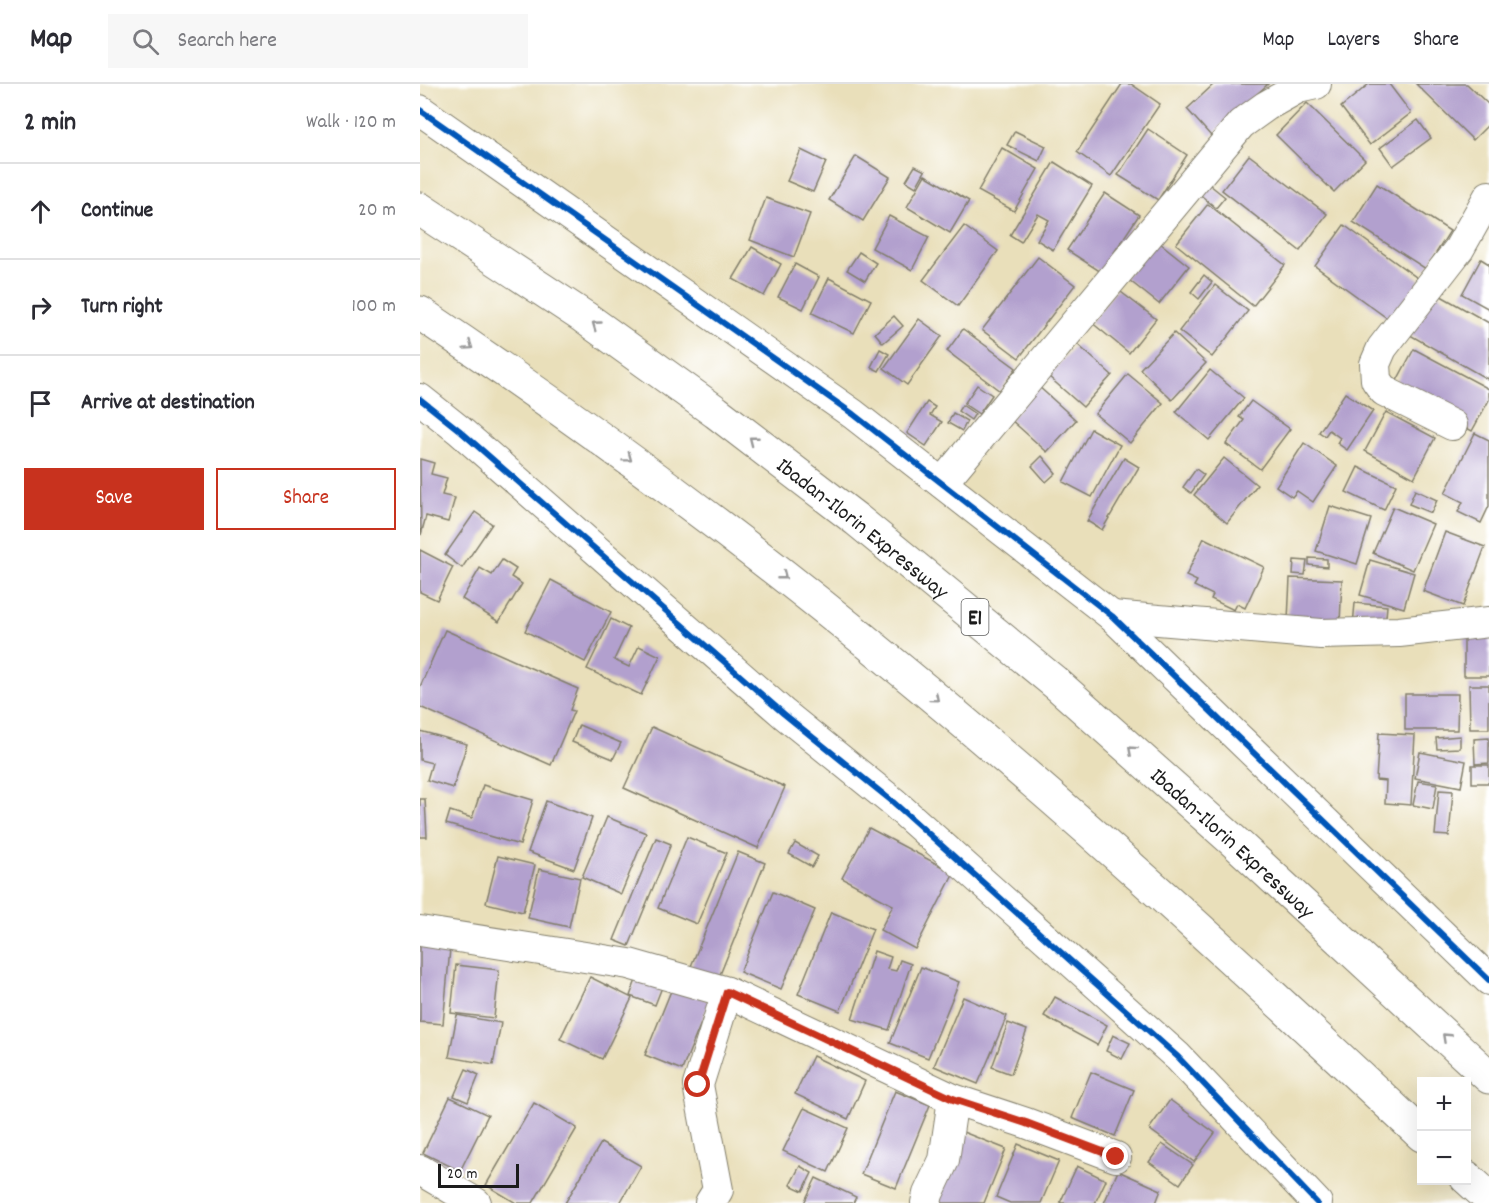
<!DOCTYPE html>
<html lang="en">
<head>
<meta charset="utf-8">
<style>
  body { margin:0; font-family:Dekko,sans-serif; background:#f7f7f7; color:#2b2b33 }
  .controls { position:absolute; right:18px; bottom:18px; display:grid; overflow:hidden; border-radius:0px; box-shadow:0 6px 24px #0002 }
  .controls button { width:54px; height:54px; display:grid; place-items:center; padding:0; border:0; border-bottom:2px solid #e1e1e2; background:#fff; color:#2b2b33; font:30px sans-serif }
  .scale { position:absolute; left:18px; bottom:15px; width:81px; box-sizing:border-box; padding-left:6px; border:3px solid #1c1c1c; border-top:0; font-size:16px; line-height:21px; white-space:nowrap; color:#1c1c1c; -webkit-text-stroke:4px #fff; paint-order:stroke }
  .stop { position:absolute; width:18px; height:18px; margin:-14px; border:4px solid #c8321e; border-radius:50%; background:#fff }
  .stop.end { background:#c8321e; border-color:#fff; box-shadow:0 2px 6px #0008 }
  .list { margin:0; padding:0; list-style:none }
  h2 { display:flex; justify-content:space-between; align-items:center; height:78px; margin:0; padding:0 24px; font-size:26px }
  h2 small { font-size:20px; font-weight:400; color:#7c7c81 }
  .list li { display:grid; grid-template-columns:39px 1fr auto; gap:18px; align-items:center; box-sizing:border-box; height:96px; padding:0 24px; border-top:2px solid #e1e1e2 }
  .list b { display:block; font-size:22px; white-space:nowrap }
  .list em { font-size:20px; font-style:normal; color:#7c7c81 }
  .actions { display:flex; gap:12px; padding:18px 24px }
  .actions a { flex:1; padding:14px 0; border:2px solid #c8321e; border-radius:0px; text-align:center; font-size:21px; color:#c8321e }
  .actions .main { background:#c8321e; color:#fff }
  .icon { flex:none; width:33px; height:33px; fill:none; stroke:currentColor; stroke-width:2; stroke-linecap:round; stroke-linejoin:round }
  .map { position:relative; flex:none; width:1069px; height:1119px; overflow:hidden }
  header { display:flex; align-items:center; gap:36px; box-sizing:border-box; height:84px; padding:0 30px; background:#fff; border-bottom:2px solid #e1e1e2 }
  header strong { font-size:28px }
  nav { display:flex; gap:33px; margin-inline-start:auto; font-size:21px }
  .search { width:420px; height:54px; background:#f7f7f7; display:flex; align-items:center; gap:15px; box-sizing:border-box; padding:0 21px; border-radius:0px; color:#7c7c81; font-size:22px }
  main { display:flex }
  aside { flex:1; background:#fff }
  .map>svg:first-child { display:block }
  .building { fill:#b2a0ce }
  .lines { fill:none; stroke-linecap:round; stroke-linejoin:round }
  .minor-casing { stroke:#827e6b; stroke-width:32 }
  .highway-casing { stroke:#827e6b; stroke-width:35 }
  .minor { stroke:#fff; stroke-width:30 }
  .highway { stroke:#fff; stroke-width:33 }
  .cycleway-casing { stroke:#fff; stroke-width:10 }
  .cycleway { stroke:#0057b8; stroke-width:6 }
  .oneway { stroke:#999 }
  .route { stroke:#c8321e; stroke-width:8 }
  .labels { text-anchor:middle; stroke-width:5; stroke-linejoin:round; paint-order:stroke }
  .shield { fill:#fff; stroke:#606060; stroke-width:1.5 }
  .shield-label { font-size:21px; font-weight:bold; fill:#1c1c1c }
  .street-label { font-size:22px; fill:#1c1c1c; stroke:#fff }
</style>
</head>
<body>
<header>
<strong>Map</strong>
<div class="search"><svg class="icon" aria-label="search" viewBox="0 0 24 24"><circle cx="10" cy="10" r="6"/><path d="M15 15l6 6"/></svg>Search here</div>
<nav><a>Map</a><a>Layers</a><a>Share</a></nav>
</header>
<main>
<aside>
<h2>2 min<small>Walk · 120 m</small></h2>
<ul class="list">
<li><svg class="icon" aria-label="ahead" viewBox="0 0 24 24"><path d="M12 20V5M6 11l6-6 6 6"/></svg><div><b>Continue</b></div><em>20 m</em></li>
<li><svg class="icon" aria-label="right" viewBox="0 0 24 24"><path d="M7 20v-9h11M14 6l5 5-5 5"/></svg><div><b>Turn right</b></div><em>100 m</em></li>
<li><svg class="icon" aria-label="arrive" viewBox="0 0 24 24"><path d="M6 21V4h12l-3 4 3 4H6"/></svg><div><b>Arrive at destination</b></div></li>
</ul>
<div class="actions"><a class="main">Save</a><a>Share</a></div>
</aside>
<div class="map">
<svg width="1069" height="1119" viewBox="0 0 1069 1119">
  <rect width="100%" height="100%" fill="#fff"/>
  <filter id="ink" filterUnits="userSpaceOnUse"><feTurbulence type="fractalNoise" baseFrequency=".0167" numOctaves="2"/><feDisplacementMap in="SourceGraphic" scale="12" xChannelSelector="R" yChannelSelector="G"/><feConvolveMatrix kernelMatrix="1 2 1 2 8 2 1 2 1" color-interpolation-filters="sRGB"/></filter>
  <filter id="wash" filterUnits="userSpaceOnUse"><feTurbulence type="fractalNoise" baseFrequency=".008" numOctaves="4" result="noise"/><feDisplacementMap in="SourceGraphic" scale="24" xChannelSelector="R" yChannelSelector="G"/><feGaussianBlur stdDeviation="1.35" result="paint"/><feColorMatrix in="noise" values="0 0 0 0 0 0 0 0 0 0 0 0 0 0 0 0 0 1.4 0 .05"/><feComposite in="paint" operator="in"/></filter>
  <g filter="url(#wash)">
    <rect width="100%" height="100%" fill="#e9dfba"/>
    <g id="blocks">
      <g class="building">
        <path d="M702 0H711L740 20 691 92 657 68Z"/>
        <path d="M794 0H848L791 52 767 25Z"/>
        <path d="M949 0H969L991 29 950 61 921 23Z"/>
        <path d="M996 0H1047L1069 21V40L1053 56Z"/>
        <path d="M887 19 945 76 914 108 856 51Z"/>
        <path d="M998 36 1011 54 973 82 960 64Z"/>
        <path d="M728 45 767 71 738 116 698 91Z"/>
        <path d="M595 47 626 62 619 77 587 61Z"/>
        <path d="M582 64 618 85 594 127 558 107Z"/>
        <path d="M381 66 406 78 393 108 367 97Z"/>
        <path d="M829 71 907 130 880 167 802 106Z"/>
        <path d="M436 72 470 93 443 137 409 116Z"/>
        <path d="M634 78 672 102 633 166 617 156 629 136 618 130 601 158 590 151Z"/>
        <path d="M495 82 505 87 496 103 486 97Z"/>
        <path d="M505 91 549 117 530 149 487 123Z"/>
        <path d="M785 97 805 113 796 124 777 108Z"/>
        <path d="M957 100 1030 147 1006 185 933 138Z"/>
        <path d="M685 109 719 131 681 188 647 166Z"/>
        <path d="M346 114 390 130 374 173 330 156Z"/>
        <path d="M788 120 865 181 833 222 756 160Z"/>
        <path d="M469 132 509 153 492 186 452 164Z"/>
        <path d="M924 141 1000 196 971 237 895 182Z"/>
        <path d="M544 142 578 167 538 222 503 196Z"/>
        <path d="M735 155 769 182 739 220 705 193Z"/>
        <path d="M332 163 361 180 344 212 313 195Z"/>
        <path d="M439 168 456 179 445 197 427 186Z"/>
        <path d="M618 173 655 201 599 274 562 246Z"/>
        <path d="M1061 175 1069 180V225L1042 210Z"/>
        <path d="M375 180 399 193 383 225 358 213Z"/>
        <path d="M784 191 792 198 779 215 771 208Z"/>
        <path d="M409 194 451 216 434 249 392 229Z"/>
        <path d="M795 201 828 227 792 273 759 247Z"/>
        <path d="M697 205 736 235 709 269 671 238Z"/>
        <path d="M1014 208 1069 239V291L1067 295 990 251Z"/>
        <path d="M474 232 483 242 463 259 455 249Z"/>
        <path d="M499 235 522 252 487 301 464 284Z"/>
        <path d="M543 245 596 284 580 307 527 267Z"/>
        <path d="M754 249 786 279 752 316 720 285Z"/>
        <path d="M657 260 692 291 663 323 628 292Z"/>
        <path d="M460 265 469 270 459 287 451 283Z"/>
        <path d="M994 265 1069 305V316L1052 347 973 304Z"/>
        <path d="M790 286 824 314 789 356 756 328Z"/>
        <path d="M708 290 743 319 710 359 675 330Z"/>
        <path d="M557 301 572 311 559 330 544 320Z"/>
        <path d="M618 302 656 336 627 368 590 335Z"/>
        <path d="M925 309 953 327 927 366 917 359 920 354 909 346 905 352 899 348Z"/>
        <path d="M831 317 870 345 840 385 806 360 824 336 819 333Z"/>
        <path d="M507 318 515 323 510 331 522 338 506 362 487 349Z"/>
        <path d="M542 321 555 330 551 336 538 327Z"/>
        <path d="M966 328 1015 354 994 394 945 367Z"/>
        <path d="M533 329 547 337 542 347 528 339Z"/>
        <path d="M671 345 700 361 672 413 643 398Z"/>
        <path d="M1055 349 1069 356V422L1061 439 1038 428 1043 418 1025 409Z"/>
        <path d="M884 359 917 382 893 418 877 407 872 413 856 402Z"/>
        <path d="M622 372 636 389 626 398 612 382Z"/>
        <path d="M704 374 719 383 682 446 667 437Z"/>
        <path d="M804 374 837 401 807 439 774 411Z"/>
        <path d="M0 375 14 379 11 390 27 394 22 411 35 414 28 438 6 432 1 451Z"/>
        <path d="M938 383 976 401 964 426 926 408Z"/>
        <path d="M776 385 784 391 771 409 763 403Z"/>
        <path d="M995 406 1017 416 1011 429 989 420Z"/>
        <path d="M910 422 951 435 937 480 896 467Z"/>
        <path d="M973 423 1013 440 993 486 953 469Z"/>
        <path d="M55 428 72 440 42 484 25 471Z"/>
        <path d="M1025 448 1065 463 1043 522 1003 507Z"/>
        <path d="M784 454 844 483 825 524 817 520 814 526 791 515 793 511 774 502 777 497 766 492Z"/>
        <path d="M0 466 33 483 17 516 0 508Z"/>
        <path d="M889 474 907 475V483L889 481Z"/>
        <path d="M82 476 96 485 91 493 102 500 79 538 42 515 60 484 72 491Z"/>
        <path d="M874 476 887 477 885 491 873 490Z"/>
        <path d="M950 476 994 489 984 524 940 511Z"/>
        <path d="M870 494 922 496 920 538 868 536Z"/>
        <path d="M131 496 191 528 165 578 105 547Z"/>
        <path d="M935 519 967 522 965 544 933 541Z"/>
        <path d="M191 535 209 544 194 576 209 583 219 562 240 572 221 611 167 585Z"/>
        <path d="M25 546 158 605 150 626 154 627 131 681 0 623V603Z"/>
        <rect x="1044" y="551" width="25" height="41"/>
        <path d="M1049 601H1069V645H1050Z"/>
        <path d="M985 610H1038L1037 646H985Z"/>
        <path d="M159 641 201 659 193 675 152 658Z"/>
        <path d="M232 643 365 703 338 764 204 704Z"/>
        <path d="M0 647 47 660 33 704 7 696 12 679 0 676Z"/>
        <path d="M959 649 995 651 991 721 965 719 966 697 956 696Z"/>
        <path d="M1040 652V664L1017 665 1016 654Z"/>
        <path d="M1069 654V679L1055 680 1054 655Z"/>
        <path d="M1000 668 1046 677 1041 703 995 694Z"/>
        <rect x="1052" y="681" width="17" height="18"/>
        <path d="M998 697 1017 700 1013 725 993 721Z"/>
        <path d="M63 701 113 716 100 761 26 740 30 727 52 734Z"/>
        <path d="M1019 706 1033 707 1029 752 1015 751Z"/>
        <path d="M0 715H5L7 753H0Z"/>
        <path d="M126 717 172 734 154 785 108 768Z"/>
        <path d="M187 733 226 749 201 810 162 793Z"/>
        <path d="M449 744 534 789 495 865 460 846 473 821 422 794Z"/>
        <path d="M267 753 307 769 277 840 238 824Z"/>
        <path d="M236 754 251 760 209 862 194 856Z"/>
        <path d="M375 759 398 772 392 783 369 770Z"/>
        <path d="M318 768 345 779 297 898 269 887Z"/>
        <path d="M78 772 115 781 103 828 66 819Z"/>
        <path d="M119 785 160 794 149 843 108 834Z"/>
        <path d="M353 808 395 826 361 905 320 888Z"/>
        <path d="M411 828 453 845 420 927 378 910Z"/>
        <path d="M0 862 30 865 23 940 0 938Z"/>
        <path d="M454 867 471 873 467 885 476 887 480 876 491 880 469 946 432 935Z"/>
        <path d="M36 881 79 886 74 934 31 929Z"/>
        <path d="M501 883 539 898 508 974 470 959Z"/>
        <path d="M219 888 244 898 235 921 210 912Z"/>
        <path d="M170 893 212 914 182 975 140 955Z"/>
        <path d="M253 902 290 917 262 986 225 971Z"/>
        <path d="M543 913 587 932 558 1000 514 982Z"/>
        <path d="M635 913 687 941 677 961 624 932Z"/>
        <path d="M37 931 81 939 73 981 29 973Z"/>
        <path d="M588 939 607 946 591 990 572 983Z"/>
        <path d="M693 951 710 959 702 975 686 967Z"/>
        <path d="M393 972 445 997 428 1035 375 1010Z"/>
        <path d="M46 985 59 991 48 1018 34 1012Z"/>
        <path d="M671 988 714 1006 695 1052 652 1034Z"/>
        <path d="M475 1007 510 1021 476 1104 441 1090Z"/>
        <path d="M30 1013 68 1031 40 1087 3 1069Z"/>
        <path d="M750 1016 795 1049 774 1078 729 1045Z"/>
        <path d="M114 1019 157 1044 113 1119H96L66 1101Z"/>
        <path d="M384 1024 428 1044 408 1088 363 1067Z"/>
        <path d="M543 1048 586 1065 564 1119H523L516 1116Z"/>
        <path d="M181 1059 221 1082 200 1119H145Z"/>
        <path d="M598 1060 639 1077 621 1119H590L576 1113Z"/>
        <path d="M742 1060 773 1081 760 1100 729 1078Z"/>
        <path d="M380 1082 392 1089 383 1107 370 1101Z"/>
        <path d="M657 1082 686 1096 675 1119H640Z"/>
        <path d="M698 1087 741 1106 736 1119H684Z"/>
        <path d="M396 1094 436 1113 433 1119H384Z"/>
      </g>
    </g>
  </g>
  <g filter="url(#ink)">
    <use href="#blocks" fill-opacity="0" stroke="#827e6b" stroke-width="1.5"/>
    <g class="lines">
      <defs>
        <g id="minor">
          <path d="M0 26 433 330 692 532 1069 896"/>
          <path d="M0 315 39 346 364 630 473 718 758 973 897 1119"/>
          <path d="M1032 341 964 307 956 296 955 280 962 264 1039 165 1069 112"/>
          <path d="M522 399 821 40 846 22 878 4 896 0"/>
          <path d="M692 532 901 550 979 548 1069 538"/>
          <path d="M0 847 209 880 307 908 533 1015 606 1039 696 1073"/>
          <path d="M0 1086 56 1119"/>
          <path d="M290 1119 298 1106 278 1001 307 908"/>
          <path d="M506 1119 508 1110 524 1076 533 1015"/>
        </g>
        <g id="highway">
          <path id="s1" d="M0 125 164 233 296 328 437 436 638 601 818 761 1069 993"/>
          <path d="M0 229C164 339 324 456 476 582 658 731 831 891 1002 1051"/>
          <path d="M1046 1093 1069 1114"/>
        </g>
      </defs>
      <use href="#minor" class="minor-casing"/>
      <use href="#highway" class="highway-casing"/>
      <use href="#minor" class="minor"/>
      <use href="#highway" class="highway"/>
      <defs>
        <g id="cycleway">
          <path d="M0 26 433 330 692 532 1069 896"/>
          <path d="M0 315 39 346 364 630 473 718 758 973 897 1119"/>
        </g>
      </defs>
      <use href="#cycleway" class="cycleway-casing"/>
      <use href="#cycleway" class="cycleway"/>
    </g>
    <defs><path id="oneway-chevron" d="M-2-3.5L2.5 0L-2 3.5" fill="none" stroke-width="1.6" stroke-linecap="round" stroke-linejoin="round" transform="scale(1.5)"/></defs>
    <g class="oneway">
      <use href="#oneway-chevron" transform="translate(176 241) rotate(-144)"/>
      <use href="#oneway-chevron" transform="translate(49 262) rotate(34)"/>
      <use href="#oneway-chevron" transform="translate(333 356) rotate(-142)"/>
      <use href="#oneway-chevron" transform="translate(208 374) rotate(37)"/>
      <use href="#oneway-chevron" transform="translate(363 492) rotate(38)"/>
      <use href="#oneway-chevron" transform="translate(515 614) rotate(40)"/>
      <use href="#oneway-chevron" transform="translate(712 666) rotate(-138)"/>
      <use href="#oneway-chevron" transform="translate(1026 953) rotate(-137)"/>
    </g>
  </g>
  <g class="lines" filter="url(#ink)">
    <path class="route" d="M278 1001 307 908 533 1015 606 1039 696 1073"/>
  </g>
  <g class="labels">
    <rect class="shield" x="541.5" y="515" width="27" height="36" rx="4.5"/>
    <g class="shield-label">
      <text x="555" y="540">E1</text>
    </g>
    <g class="street-label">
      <text dy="8" stroke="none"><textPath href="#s1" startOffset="546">Ibadan-Ilorin Expressway</textPath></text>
      <text dy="8" stroke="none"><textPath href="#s1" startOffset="1032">Ibadan-Ilorin Expressway</textPath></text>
    </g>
  </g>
</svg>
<div class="controls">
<button>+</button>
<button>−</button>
</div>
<div class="scale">20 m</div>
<div class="stop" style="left:278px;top:1001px"></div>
<div class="stop end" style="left:696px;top:1073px"></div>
</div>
</main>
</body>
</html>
